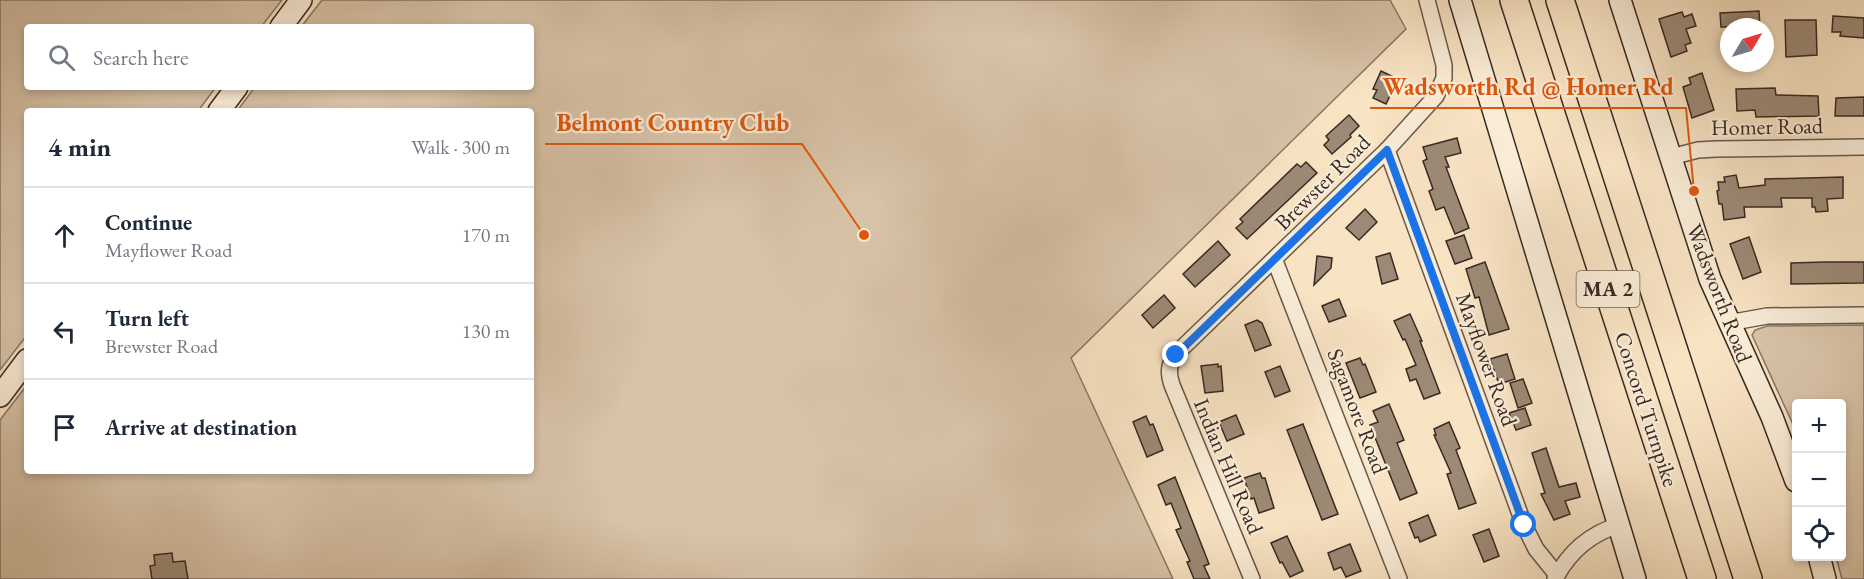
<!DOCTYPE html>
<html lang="en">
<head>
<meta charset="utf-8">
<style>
  body { margin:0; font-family:"EB Garamond",serif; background:#f2f2f3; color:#1f2937 }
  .controls { position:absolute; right:18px; bottom:18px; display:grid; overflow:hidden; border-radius:6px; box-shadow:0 3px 9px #0003 }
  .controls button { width:54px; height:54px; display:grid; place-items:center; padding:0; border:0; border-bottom:2px solid #e0e1e3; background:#fff; color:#1f2937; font:30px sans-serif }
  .compass { position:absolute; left:1720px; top:18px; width:54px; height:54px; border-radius:50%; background:#fff; box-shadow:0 3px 9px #0003; rotate:52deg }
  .stop { position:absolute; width:18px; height:18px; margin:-14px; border:4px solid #1a73e8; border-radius:50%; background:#fff }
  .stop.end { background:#1a73e8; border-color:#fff; box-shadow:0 2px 6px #0008 }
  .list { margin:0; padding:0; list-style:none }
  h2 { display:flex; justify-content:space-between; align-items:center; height:78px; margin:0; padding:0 24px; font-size:26px }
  h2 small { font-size:20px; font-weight:400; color:#747a83 }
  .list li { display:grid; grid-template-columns:39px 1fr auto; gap:18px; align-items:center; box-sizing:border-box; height:96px; padding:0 24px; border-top:2px solid #e0e1e3 }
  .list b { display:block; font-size:22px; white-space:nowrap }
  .list p { margin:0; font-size:20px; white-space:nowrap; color:#747a83 }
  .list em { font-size:20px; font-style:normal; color:#747a83 }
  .icon { flex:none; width:33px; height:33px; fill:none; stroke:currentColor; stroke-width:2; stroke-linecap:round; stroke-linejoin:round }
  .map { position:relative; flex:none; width:1864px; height:579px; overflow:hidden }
  .search { position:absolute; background:#fff; box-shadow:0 3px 9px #0003; left:24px; top:24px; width:510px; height:66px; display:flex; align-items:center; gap:15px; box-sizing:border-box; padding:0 21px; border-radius:6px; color:#747a83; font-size:22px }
  .panel { position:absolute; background:#fff; box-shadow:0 3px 9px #0003; left:24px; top:108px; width:510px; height:366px; border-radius:6px }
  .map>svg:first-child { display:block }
  .green { fill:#d8c3a8; stroke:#887666; stroke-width:1.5 }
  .building { fill:#9c8a76; stroke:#392923; stroke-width:1.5 }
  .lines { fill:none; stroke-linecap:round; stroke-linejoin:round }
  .minor-casing { stroke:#69584b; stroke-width:18 }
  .secondary-casing { stroke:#392923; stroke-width:24 }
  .motorway-casing { stroke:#392923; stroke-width:30 }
  .minor { stroke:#faedd8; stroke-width:15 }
  .secondary { stroke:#faedd8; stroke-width:21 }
  .motorway { stroke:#f8e3c3; stroke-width:27 }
  .route { stroke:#1a73e8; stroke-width:8 }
  .labels { text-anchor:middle; stroke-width:4.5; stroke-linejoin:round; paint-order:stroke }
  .shield { fill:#faedd8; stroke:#736459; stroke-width:1.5 }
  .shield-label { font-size:21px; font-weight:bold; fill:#392923 }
  .street-label { font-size:22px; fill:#392923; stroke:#faedd8 }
  .leader { fill:none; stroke:#df570d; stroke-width:2 }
  .callout-dot { fill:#df570d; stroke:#faedd8; stroke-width:2 }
  .callout-label { font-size:24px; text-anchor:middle; font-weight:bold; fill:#df570d; stroke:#faedd8; stroke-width:4.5; stroke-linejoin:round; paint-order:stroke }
</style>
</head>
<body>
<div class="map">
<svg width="1864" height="579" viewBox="0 0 1864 579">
  <rect width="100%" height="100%" fill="#f8e3c3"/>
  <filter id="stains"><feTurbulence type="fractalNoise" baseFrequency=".00333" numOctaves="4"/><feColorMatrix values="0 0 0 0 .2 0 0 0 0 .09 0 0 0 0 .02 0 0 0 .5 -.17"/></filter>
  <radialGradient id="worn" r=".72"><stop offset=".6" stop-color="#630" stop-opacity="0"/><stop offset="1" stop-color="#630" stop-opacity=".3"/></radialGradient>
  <g class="green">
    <path d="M0 0H282L261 27H27V87H216L198 111H27V335L0 370Z"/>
    <path d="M322 0H1390L1406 29 1071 358 1173 579H0V420L27 385V471H531V111H237L255 87H531V27H301Z"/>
    <path d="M1864 325V579H1842L1836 557 1842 556V404H1796V431L1752 335 1755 330 1767 326Z"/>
  </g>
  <g class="building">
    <path d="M1759 11 1760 27H1721L1720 13Z"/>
    <path d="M1682 12 1684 17 1692 14 1696 26 1686 29 1691 43 1685 45 1687 51 1671 57 1659 19Z"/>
    <path d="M1833 16 1864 18V38L1840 36 1841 32H1832Z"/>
    <path d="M1785 20H1816L1817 55 1786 57Z"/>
    <path d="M1381 71 1398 79 1386 104 1373 98 1377 90 1373 89Z"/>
    <path d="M1702 73 1714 110 1692 118 1683 87 1691 84 1689 78Z"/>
    <path d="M1775 88 1776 95 1818 96 1819 116 1756 117 1755 110 1737 111 1736 89Z"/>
    <path d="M1864 97V116H1835L1836 98Z"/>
    <path d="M1349 115 1359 126 1350 135 1351 137 1332 154 1324 145 1329 140 1326 136Z"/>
    <path d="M1457 138 1461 153 1445 157 1449 167H1446L1469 228 1455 234 1444 207 1436 210 1429 191 1433 189 1423 161 1427 159 1423 147Z"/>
    <path d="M1306 162 1317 173 1247 239 1236 228 1243 222 1240 219 1297 164 1301 167Z"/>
    <path d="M1736 175 1739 188 1765 185V179L1843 177V198L1827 199 1828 211 1816 212 1815 207H1812V198H1781L1782 207H1744L1745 217 1724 220 1722 204H1719L1717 191 1719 190 1718 182H1725L1724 177Z"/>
    <path d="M1365 209 1377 222 1359 240 1346 228Z"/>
    <path d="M1464 235 1472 258 1455 264 1446 241Z"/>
    <path d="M1749 237 1761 272 1743 279 1730 244Z"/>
    <path d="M1218 241 1230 255 1195 287 1183 274Z"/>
    <path d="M1390 253 1398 279 1382 284 1376 257Z"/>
    <path d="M1317 256 1332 258 1331 268 1314 285Z"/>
    <path d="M1485 262 1509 329 1489 335 1479 297 1475 298 1466 269Z"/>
    <path d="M1824 262H1864V283L1791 284V263Z"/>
    <path d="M1164 295 1175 308 1153 328 1142 315Z"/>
    <path d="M1339 299 1346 316 1329 322 1322 306Z"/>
    <path d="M1410 314 1422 341H1420L1440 393 1424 399 1416 379 1410 381 1406 369 1416 365 1405 339 1403 340 1394 321Z"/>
    <path d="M1257 320 1262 323 1271 345 1255 351 1245 325Z"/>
    <path d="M1507 354 1515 379 1499 384 1490 359Z"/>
    <path d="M1360 358 1363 365 1365 364 1376 392 1360 398 1346 363Z"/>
    <path d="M1218 364V367L1221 366 1223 391 1205 393 1201 366Z"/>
    <path d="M1280 366 1290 391 1275 397 1265 372Z"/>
    <path d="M1523 379 1532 403 1518 408 1510 383Z"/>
    <path d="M1389 404 1404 440 1397 443 1417 493 1400 500 1370 425 1378 422 1373 411Z"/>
    <path d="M1525 408 1531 425 1516 430 1509 413Z"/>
    <path d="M1236 415 1244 434 1227 441 1219 422Z"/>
    <path d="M1146 416 1150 425 1153 424 1163 450 1147 457 1133 422Z"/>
    <path d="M1449 422 1460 448 1456 450 1476 503 1459 509 1447 474 1451 473 1434 435H1436L1434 429Z"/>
    <path d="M1303 424 1338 514 1322 520 1287 430Z"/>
    <path d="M1546 448 1559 487 1576 483 1580 497 1565 501 1570 514 1554 520 1541 494 1545 493 1532 453Z"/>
    <path d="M1260 473 1262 478H1265L1274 508 1259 513 1254 498 1251 499 1244 478Z"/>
    <path d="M1175 477 1209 564 1204 566 1210 579H1194L1187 562 1190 561 1176 530 1181 528 1171 503 1166 505 1158 485Z"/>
    <path d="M1428 515 1436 535 1420 542 1418 537 1415 538 1409 523Z"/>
    <path d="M1489 529 1499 556 1484 562 1473 535Z"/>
    <path d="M1287 536 1303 571 1290 577 1282 562 1280 563 1271 543Z"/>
    <path d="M1350 544 1361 571 1346 577 1341 567 1334 570 1328 553Z"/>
    <path d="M172 553 173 562 185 561 188 579H152L150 566 155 565 154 555Z"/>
  </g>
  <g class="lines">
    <defs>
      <g id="minor">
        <path d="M1387 150 1524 525 1536 549 1557 575"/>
        <path d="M1671 157 1698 150 1716 149 1864 147"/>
        <path d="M1275 261 1399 579"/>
        <path d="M1728 323 1767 316 1864 315"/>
        <path d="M1252 579 1172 385C1167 370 1169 362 1180 350L1387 150 1436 96 1444 78V65L1427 0"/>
        <path d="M1555 579C1569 552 1589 534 1619 525"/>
      </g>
      <g id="secondary">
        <path d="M1460 0 1635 579"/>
        <path d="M1620 0 1710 279 1772 417 1796 481"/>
        <path d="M281 27 301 0"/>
        <path d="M219 111 237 87"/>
        <path d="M0 396 27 360"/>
        <path d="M1819 556 1825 579"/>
      </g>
      <g id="motorway">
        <path d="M1514 0 1702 579"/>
        <path d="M1560 0 1748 579"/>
      </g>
    </defs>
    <use href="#minor" class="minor-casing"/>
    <use href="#secondary" class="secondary-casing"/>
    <use href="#motorway" class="motorway-casing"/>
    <use href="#minor" class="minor"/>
    <use href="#secondary" class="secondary"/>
    <use href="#motorway" class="motorway"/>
  </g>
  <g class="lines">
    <path class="route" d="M1176 355 1387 150 1524 525"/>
  </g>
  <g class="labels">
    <rect class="shield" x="1576.5" y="271" width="63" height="36" rx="4.5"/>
    <g class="shield-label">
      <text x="1608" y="296">MA 2</text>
    </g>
    <g class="street-label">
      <text transform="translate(1767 126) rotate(-1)" y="8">Homer Road</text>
      <text transform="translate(1322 182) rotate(-45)" y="8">Brewster Road</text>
      <text transform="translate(1720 293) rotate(69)" y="8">Wadsworth Road</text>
      <text transform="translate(1487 359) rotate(70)" y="8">Mayflower Road</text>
      <text transform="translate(1647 409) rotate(72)" y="8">Concord Turnpike</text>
      <text transform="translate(1358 411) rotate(69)" y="8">Sagamore Road</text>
      <text transform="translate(1229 466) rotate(67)" y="8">Indian Hill Road</text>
    </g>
  </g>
  <path class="leader" d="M1694 191L1686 108H1370M864 235L802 144H545"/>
  <g class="callout-dot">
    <circle cx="1694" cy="191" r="6"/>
    <circle cx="864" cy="235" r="6"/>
  </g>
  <g class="callout-label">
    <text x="1528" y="95">Wadsworth Rd @ Homer Rd</text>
    <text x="673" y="131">Belmont Country Club</text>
  </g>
  <rect width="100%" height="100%" filter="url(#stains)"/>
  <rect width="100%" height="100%" fill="url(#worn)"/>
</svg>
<div class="controls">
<button>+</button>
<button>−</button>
<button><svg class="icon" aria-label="locate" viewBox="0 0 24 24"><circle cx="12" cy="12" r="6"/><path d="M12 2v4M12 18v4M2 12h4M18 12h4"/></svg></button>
</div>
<svg class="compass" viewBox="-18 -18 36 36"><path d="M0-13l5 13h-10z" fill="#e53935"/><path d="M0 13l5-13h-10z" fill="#747a83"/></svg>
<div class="stop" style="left:1524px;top:525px"></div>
<div class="stop end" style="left:1176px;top:355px"></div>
<div class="search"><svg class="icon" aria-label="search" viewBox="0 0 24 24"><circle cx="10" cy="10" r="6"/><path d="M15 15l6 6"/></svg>Search here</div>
<section class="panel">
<h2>4 min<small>Walk · 300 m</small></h2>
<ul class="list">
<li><svg class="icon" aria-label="ahead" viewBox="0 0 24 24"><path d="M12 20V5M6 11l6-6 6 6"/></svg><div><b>Continue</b><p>Mayflower Road</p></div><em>170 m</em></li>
<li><svg class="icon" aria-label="left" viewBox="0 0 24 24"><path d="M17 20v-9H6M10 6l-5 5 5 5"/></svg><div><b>Turn left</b><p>Brewster Road</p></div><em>130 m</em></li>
<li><svg class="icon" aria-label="arrive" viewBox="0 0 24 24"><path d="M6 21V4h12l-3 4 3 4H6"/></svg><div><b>Arrive at destination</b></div></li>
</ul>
</section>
</div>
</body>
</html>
